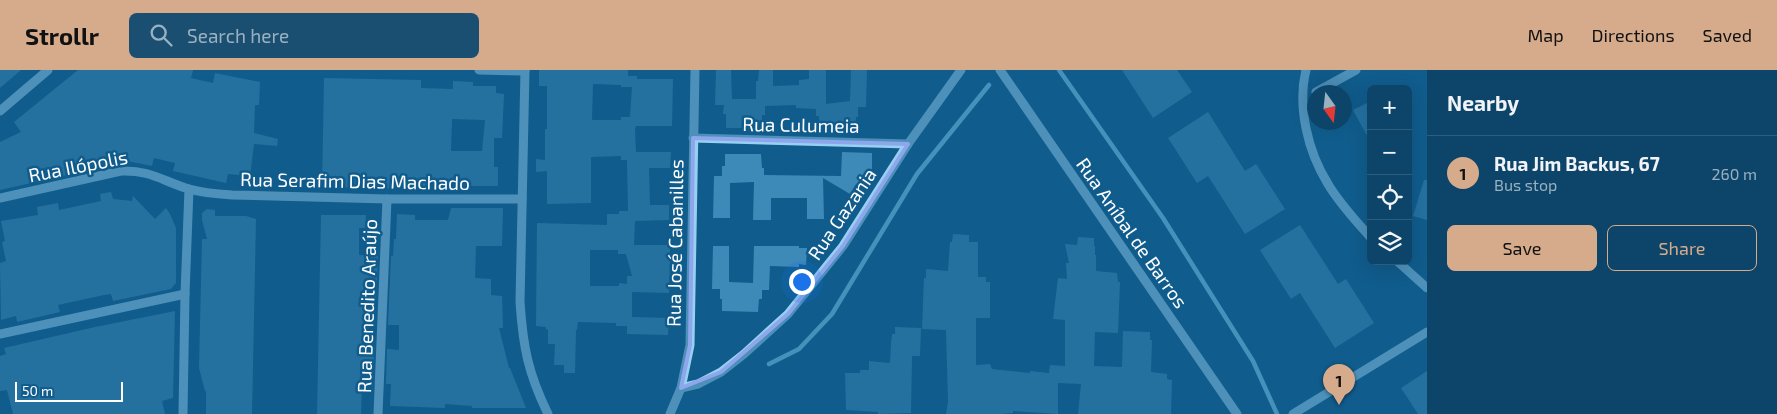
<!DOCTYPE html>
<html lang="en">
<head>
<meta charset="utf-8">
<style>
  body { margin:0; font-family:"Exo 2",sans-serif; background:#1a4f71; color:#f1f3f6 }
  .controls { position:absolute; right:15px; top:15px; display:grid; overflow:hidden; border-radius:8px; box-shadow:0 5px 20px #0002 }
  .controls button { width:45px; height:45px; display:grid; place-items:center; padding:0; border:0; border-bottom:1px solid #2c5d7d; background:#0c4569; color:#f1f3f6; font:25px sans-serif }
  .compass { position:absolute; left:1307px; top:15px; width:45px; height:45px; border-radius:50%; background:#0c4569; box-shadow:0 5px 20px #0002; rotate:165deg }
  .scale { position:absolute; left:15px; bottom:12px; width:108px; box-sizing:border-box; padding-left:5px; border:2px solid #fff; border-top:0; font-size:14px; line-height:18px; white-space:nowrap; color:#fff; -webkit-text-stroke:4px #105c8c; paint-order:stroke }
  .you { position:absolute; left:801px; top:211px; width:18px; height:18px; margin:-12px; border:4px solid #fff; border-radius:50%; background:#1a73e8; box-shadow:0 0 0 8px #1a73e833 }
  .badge { display:grid; place-items:center; width:32px; height:32px; border-radius:50%; background:#d6ab8b; color:#111; font-size:16px; font-weight:700 }
  .pin { position:absolute; translate:-50% -41px; filter:drop-shadow(0 1px 2px #0008) }
  .pin::after { content:''; position:absolute; top:26px; width:18px; height:15px; background:inherit; clip-path:polygon(0 0,100% 0,50% 100%) }
  .list { margin:0; padding:0; list-style:none }
  h2 { display:flex; justify-content:space-between; align-items:center; height:65px; margin:0; padding:0 20px; font-size:21px }
  h2 small { font-size:16px; font-weight:400; color:#9ab1c0 }
  .list li { display:grid; grid-template-columns:32px 1fr auto; gap:15px; align-items:center; box-sizing:border-box; height:75px; padding:0 20px; border-top:1px solid #2c5d7d }
  .list b { display:block; font-size:19px; white-space:nowrap }
  .list p { margin:0; font-size:16px; white-space:nowrap; color:#9ab1c0 }
  .list em { font-size:16px; font-style:normal; color:#9ab1c0 }
  .actions { display:flex; gap:10px; padding:15px 20px }
  .actions a { flex:1; padding:11px 0; border:1px solid #d6ab8b; border-radius:8px; text-align:center; font-size:18px; color:#d6ab8b }
  .actions .main { background:#d6ab8b; color:#111 }
  .icon { flex:none; width:28px; height:28px; fill:none; stroke:currentColor; stroke-width:2; stroke-linecap:round; stroke-linejoin:round }
  .map { position:relative; flex:none; width:1427px; height:344px; overflow:hidden }
  header { display:flex; align-items:center; gap:30px; box-sizing:border-box; height:70px; padding:0 25px; background:#d6ab8b; color:#111 }
  header strong { font-size:24px }
  nav { display:flex; gap:28px; margin-inline-start:auto; font-size:18px }
  .search { width:350px; height:45px; background:#1a4f71; display:flex; align-items:center; gap:12px; box-sizing:border-box; padding:0 18px; border-radius:8px; color:#9ab1c0; font-size:19px }
  main { display:flex }
  aside { flex:1; background:#0c4569 }
  .map>svg:first-child { display:block }
  .lines { fill:none; stroke-linecap:round; stroke-linejoin:round }
  .stream { stroke:#88cff6; stroke-width:4.5 }
  .building { fill:#3d89b8; fill-rule:evenodd }
  .minor { stroke:#97d0f2; stroke-width:9 }
  .marked { fill:none; stroke:#8ea6ec; stroke-width:4; stroke-linejoin:round }
  .labels { text-anchor:middle; stroke-width:5; stroke-linejoin:round; paint-order:stroke }
  .street-label { font-size:19px; fill:#fff; stroke:#105c8c }
</style>
</head>
<body>
<header>
<strong>Strollr</strong>
<div class="search"><svg class="icon" aria-label="search" viewBox="0 0 24 24"><circle cx="10" cy="10" r="6"/><path d="M15 15l6 6"/></svg>Search here</div>
<nav><a>Map</a><a>Directions</a><a>Saved</a></nav>
</header>
<main>
<div class="map">
<svg width="1427" height="344" viewBox="0 0 1427 344">
  <rect width="100%" height="100%" fill="#105c8c"/>
  <g class="lines">
    <g class="stream">
      <path d="M1059 0 1163 148 1253 291 1277 344"/>
      <path d="M769 294 799 279 832 244 917 104 989 15"/>
    </g>
  </g>
  <g class="building">
    <path d="M0 0H21L0 18Z"/>
    <path d="M78 0H193L191 8 213 13 215 3 260 12 259 35H255L254 63 278 69 277 76 254 74 250 106 228 104 226 113 173 101 175 93 154 88 152 96 132 92 121 93 0 120V72L21 62 14 52Z"/>
    <path d="M539 0H628V6H637V9H673L672 56H636L635 58 636 82H671L670 98H649L650 135H669V150L635 151 634 175H670V192L669 223 632 222V247L669 248 668 265 627 264V256H616V253L578 252 577 260H576L575 303H564V295H554L555 274H548V260L546 259V257L536 256 537 153 607 155V144H619V141H628L627 90H621V86L591 87V133L547 134V101L536 102V89L545 90V59H547V16H539ZM593 14 621 15V17H632L630 47H621V50H592ZM590 180H618V184H626L632 206H627V214L619 213V216H590Z"/>
    <path d="M716 0H731L732 29H756V11H758L759 0H773V16L799 15V10L809 9V0H826V34L850 31 851 0H867L866 37H858V47H856L855 59H849V60L819 58V46H816V39L796 38V35L765 36V45H762V58H726V44H723L724 35H715Z"/>
    <path d="M1122 0H1177L1192 22 1153 48Z"/>
    <path d="M324 8 421 10V18L453 19V11L473 12V16H496V23L504 24 502 68H494V97H498V116H451V118L415 119 322 117ZM452 49 485 50 482 81H451Z"/>
    <path d="M1371 31V73L1353 40Z"/>
    <path d="M1208 42 1245 101 1256 94 1285 139 1245 164 1208 106 1197 113 1168 68Z"/>
    <path d="M842 82 872 83V105H868V114H856L850 124 823 108 824 149H807V128H771V150H753L754 112 730 113V148H713L714 106H722V96H725V84H761L762 98H764V105L841 106Z"/>
    <path d="M1424 110H1427V150L1413 146Z"/>
    <path d="M111 122 113 129 132 131 133 126 155 149 166 138 170 144 176 158V213L171 219 113 231 111 224 104 225 58 235 60 242 17 252 16 246 1 250 0 193 6 191 2 172 5 171 1 151 38 145 37 137 58 133 59 140 101 131 100 124Z"/>
    <path d="M451 138H503L502 176H476L475 208 491 209V225L502 226 503 258H499L509 298H510L526 338H472V336L445 334V338L390 336 391 314H386L387 279 399 280V255H388L391 186H393L394 169H396L397 144 415 145V150H448Z"/>
    <path d="M207 139 215 140V146H246L256 149 252 344H206V321H205L199 298 202 169H207L202 150V143Z"/>
    <path d="M321 145H366L365 158H359V185L378 186 375 255H373L372 279H374L373 314H362L361 344H317Z"/>
    <path d="M1300 155 1338 214 1346 209 1374 253 1335 278 1300 223 1291 229 1260 180Z"/>
    <path d="M953 164 969 165V172H978V207H986V212H990V248H976V295L990 294 992 299 1030 303V301L1049 303 1050 295 1065 296V250L1053 249 1058 208 1067 209 1066 193H1069L1065 174 1077 175 1078 167 1094 168V176H1095V185H1096V201L1117 203 1118 212H1120L1118 263 1095 262 1094 296 1122 297 1123 261 1150 262V270H1152L1151 302 1167 304V309L1172 310 1171 344H1078L1081 314 1058 313V344L1013 341V343L1000 344H946L948 332 946 260 922 259 924 208H926V199L948 201 950 172H952Z"/>
    <path d="M713 176H729V212L753 213 754 176H799V178H807L806 195 799 194V197L770 196 769 220H762V229H759L758 242 722 241V229H720V219H712Z"/>
    <path d="M175 241 173 328 162 331 165 344H13L7 320 0 321V286L6 284 4 278 95 257Z"/>
    <path d="M895 257 921 258 920 286H912L911 343 878 344V342L846 340 845 303H860V300H869V291L890 293 891 274 892 264H895Z"/>
    <path d="M1427 301V344H1418L1401 318Z"/>
  </g>
  <g class="lines">
    <g class="minor">
      <path d="M479 0 525 1"/>
      <path d="M525 0 520 232C523 277 528 303 548 344"/>
      <path d="M1000 0 1237 344"/>
      <path d="M1306 0C1297 37 1308 82 1328 114 1339 133 1357 152 1371 168"/>
      <path d="M1316 22 1356 0"/>
      <path d="M0 41 48 0"/>
      <path d="M693 68 908 74"/>
      <path d="M0 128 121 101C151 100 162 111 189 119 203 123 217 124 232 125L387 129H522"/>
      <path d="M1397 191 1427 218"/>
      <path d="M0 264 185 224"/>
      <path d="M681 318 698 314 721 302 744 284 788 244 843 176 908 74 961 0"/>
      <path d="M183 344 185 224 189 119"/>
      <path d="M378 344 387 129"/>
      <path d="M670 344 681 318 690 275 695 0"/>
      <path d="M1293 344 1427 262"/>
    </g>
  </g>
  <path d="M0 0H1427V344H0ZM693 68 908 74 843 176 788 244 721 302 681 318 690 275Z" fill="#105c8c" fill-opacity=".55" fill-rule="evenodd"/>
  <path class="marked" d="M693 68 908 74 843 176 788 244 721 302 681 318 690 275Z"/>
  <g class="labels">
    <g class="street-label">
      <text transform="translate(801 55) rotate(1)" y="7">Rua Culumeia</text>
      <text transform="translate(78 96) rotate(-11)" y="7">Rua Ilópolis</text>
      <text transform="translate(355 111) rotate(1)" y="7">Rua Serafim Dias Machado</text>
      <text transform="translate(842 144) rotate(-56)" y="7">Rua Gazania</text>
      <text transform="translate(1132 163) rotate(55)" y="7">Rua Aníbal de Barros</text>
      <text transform="translate(675 173) rotate(-89)" y="7">Rua José Cabanilles</text>
      <text transform="translate(367 236) rotate(-88)" y="7">Rua Benedito Araújo</text>
    </g>
  </g>
</svg>
<div class="controls">
<button>+</button>
<button>−</button>
<button><svg class="icon" aria-label="locate" viewBox="0 0 24 24"><circle cx="12" cy="12" r="6"/><path d="M12 2v4M12 18v4M2 12h4M18 12h4"/></svg></button>
<button><svg class="icon" aria-label="layers" viewBox="0 0 24 24"><path d="M12 4l9 5-9 5-9-5zM3 14l9 5 9-5"/></svg></button>
</div>
<svg class="compass" viewBox="-18 -18 36 36"><path d="M0-13l5 13h-10z" fill="#e53935"/><path d="M0 13l5-13h-10z" fill="#9ab1c0"/></svg>
<div class="scale">50 m</div>
<div class="you"></div>
<div class="pin badge" style="left:1339px;top:335px">1</div>
</div>
<aside>
<h2>Nearby<small></small></h2>
<ul class="list">
<li><span class="badge">1</span><div><b>Rua Jim Backus, 67</b><p>Bus stop</p></div><em>260 m</em></li>
</ul>
<div class="actions"><a class="main">Save</a><a>Share</a></div>
</aside>
</main>
</body>
</html>
